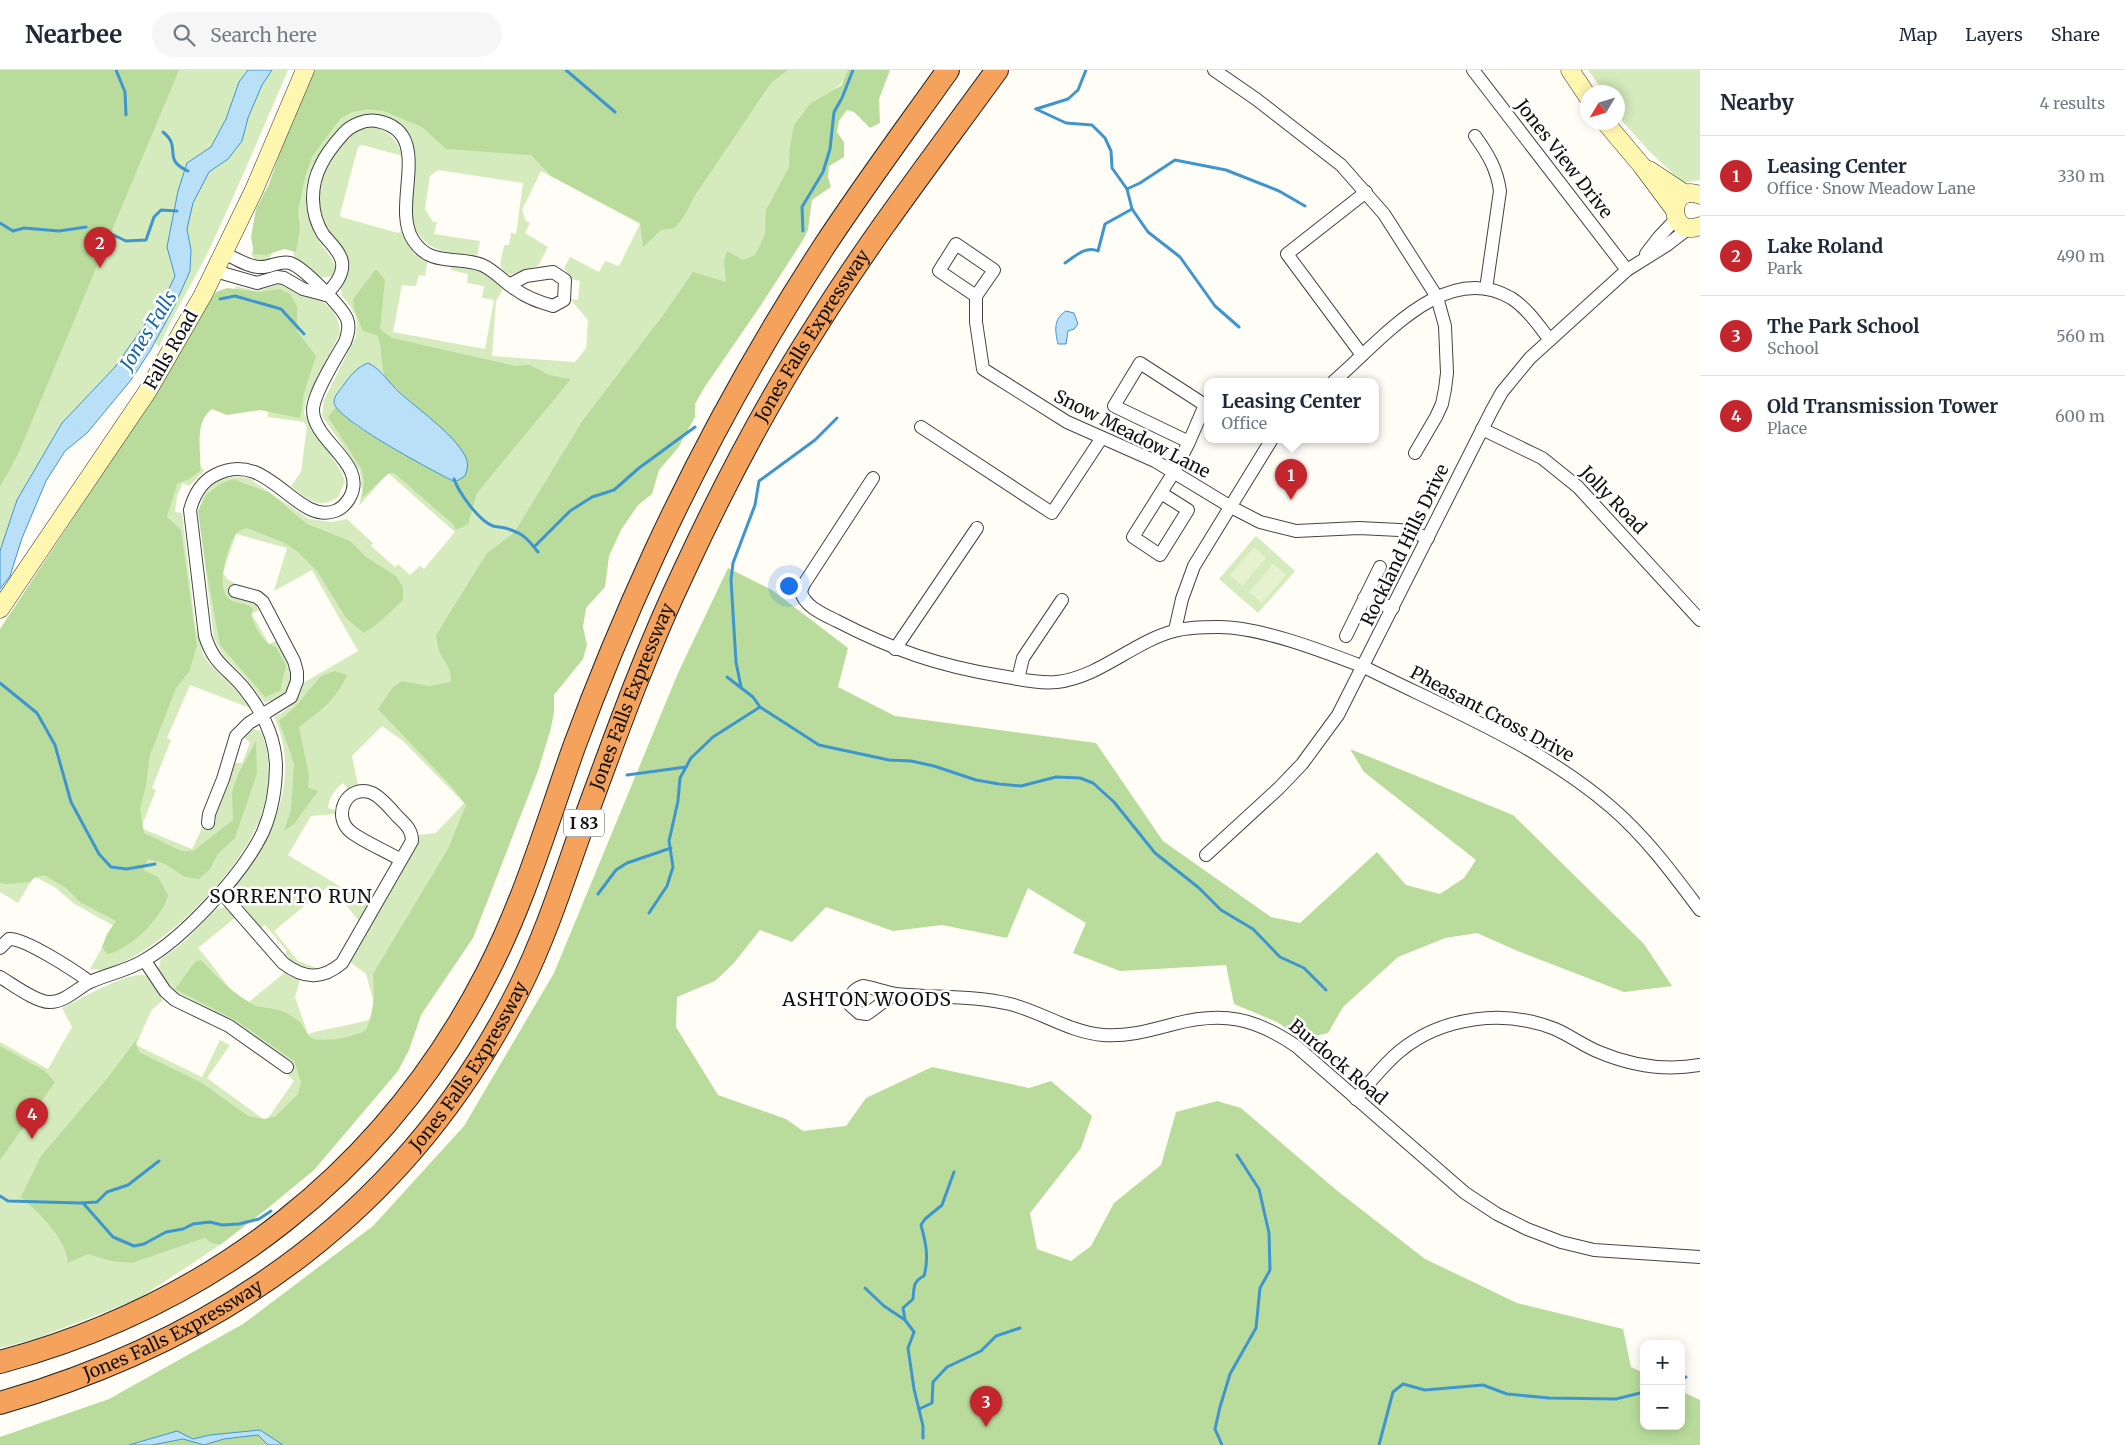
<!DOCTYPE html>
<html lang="en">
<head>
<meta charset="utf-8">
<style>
  body { margin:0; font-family:Merriweather,serif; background:#f6f6f7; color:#1f2937 }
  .controls { position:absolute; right:15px; bottom:15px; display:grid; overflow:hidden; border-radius:10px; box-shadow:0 2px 12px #0003 }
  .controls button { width:45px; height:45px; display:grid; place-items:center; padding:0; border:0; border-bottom:1px solid #e0e1e3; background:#fff; color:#1f2937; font:25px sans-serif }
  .compass { position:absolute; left:1580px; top:15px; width:45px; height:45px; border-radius:50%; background:#fff; box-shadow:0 2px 12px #0003; rotate:232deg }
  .you { position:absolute; left:788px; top:515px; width:18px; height:18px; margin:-12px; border:4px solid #fff; border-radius:50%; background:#1a73e8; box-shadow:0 0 0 8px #1a73e833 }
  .badge { display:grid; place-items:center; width:32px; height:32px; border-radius:50%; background:#c4262e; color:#fff; font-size:16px; font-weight:700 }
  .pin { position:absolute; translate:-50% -41px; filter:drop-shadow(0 1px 2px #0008) }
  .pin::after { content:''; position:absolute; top:26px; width:18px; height:15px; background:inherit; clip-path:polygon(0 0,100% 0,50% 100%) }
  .popup { position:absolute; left:1204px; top:308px; width:175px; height:65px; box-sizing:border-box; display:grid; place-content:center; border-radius:10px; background:#fff; filter:drop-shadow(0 1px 4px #0005); font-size:16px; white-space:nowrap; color:#747a83 }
  .popup b { font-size:19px; color:#1f2937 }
  .popup::after { content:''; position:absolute; left:50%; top:100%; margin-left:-10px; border:10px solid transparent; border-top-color:#fff }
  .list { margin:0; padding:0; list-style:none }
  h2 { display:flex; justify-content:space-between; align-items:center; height:65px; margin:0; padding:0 20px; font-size:21px }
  h2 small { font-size:16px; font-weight:400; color:#747a83 }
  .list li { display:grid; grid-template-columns:32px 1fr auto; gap:15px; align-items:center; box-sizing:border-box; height:80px; padding:0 20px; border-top:1px solid #e0e1e3 }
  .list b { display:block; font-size:19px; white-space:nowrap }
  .list p { margin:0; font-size:16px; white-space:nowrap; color:#747a83 }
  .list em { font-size:16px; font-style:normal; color:#747a83 }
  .icon { flex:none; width:28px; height:28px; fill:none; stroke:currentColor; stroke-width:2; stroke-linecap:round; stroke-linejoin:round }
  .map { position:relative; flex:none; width:1700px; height:1375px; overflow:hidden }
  header { display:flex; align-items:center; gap:30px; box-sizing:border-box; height:70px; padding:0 25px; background:#fff; border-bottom:1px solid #e0e1e3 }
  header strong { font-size:24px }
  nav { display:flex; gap:28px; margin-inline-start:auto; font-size:18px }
  .search { width:350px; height:45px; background:#f6f6f7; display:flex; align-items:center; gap:12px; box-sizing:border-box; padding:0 18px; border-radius:28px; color:#747a83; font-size:19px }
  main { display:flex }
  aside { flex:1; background:#fff }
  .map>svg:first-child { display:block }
  .green { fill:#d5ebbd }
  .forest { fill:#b9dc9c }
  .pitch { fill:#e6f2cf }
  .water { fill:#b9e0f7; stroke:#3f96cf }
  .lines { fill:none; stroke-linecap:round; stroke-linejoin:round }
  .stream { stroke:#3f96cf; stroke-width:3 }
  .street-casing { stroke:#444; stroke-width:14 }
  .secondary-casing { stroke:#333; stroke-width:19 }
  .highway-casing { stroke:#222; stroke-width:24 }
  .street { stroke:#fff; stroke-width:12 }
  .secondary { stroke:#fff6b0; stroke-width:18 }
  .highway { stroke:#f5a25d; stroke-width:22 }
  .labels { text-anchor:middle; stroke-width:5; stroke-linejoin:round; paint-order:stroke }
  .shield { fill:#fff; stroke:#585858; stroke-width:1 }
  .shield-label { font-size:16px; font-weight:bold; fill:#111 }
  .street-label { font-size:18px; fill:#111; stroke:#fff }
  .water-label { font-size:19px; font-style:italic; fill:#1768a6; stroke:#fff }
  .neighbourhood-label { font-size:19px; letter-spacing:1px; fill:#111; stroke:#fff }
</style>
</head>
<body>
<header>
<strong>Nearbee</strong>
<div class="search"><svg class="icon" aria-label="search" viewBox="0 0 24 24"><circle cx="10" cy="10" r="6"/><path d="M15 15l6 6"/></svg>Search here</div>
<nav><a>Map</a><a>Layers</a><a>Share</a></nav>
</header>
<main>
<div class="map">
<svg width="1700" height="1375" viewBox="0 0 1700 1375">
  <rect width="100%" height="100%" fill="#fffdf5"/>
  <g class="green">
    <path d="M0 0H288C262 61 236 122 208 182 192 214 173 244 159 277L142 258 115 297 62 353 17 430 0 481Z"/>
    <path d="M331 0H857L835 19 798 131 564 564 396 938 133 1193 205 1168 211 1173 220 1175 138 1229 35 1269 0 1278V972L48 999 72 957 62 938C77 931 135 896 148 907 154 912 159 923 163 930L151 941 136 975 202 1007 220 970 230 975 207 1008 266 1051 294 1011 286 1003 292 994 238 954 175 922 158 900 161 889 184 872 216 839 226 837 237 846 198 878C215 897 228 918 244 936L284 903 300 910 295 927 308 964C331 957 355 955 378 947L366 904 350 892 415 778 418 770V765L436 763 464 733 403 671 382 656 352 686 358 715 348 719 343 713C334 720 329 728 328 738L335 740V744L311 746 288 785 369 834 359 851 330 815 274 861 298 891 319 899C304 898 294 895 284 884L287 881 265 855 261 858 236 828 235 816C273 770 302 706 274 647 288 640 301 630 303 613L358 581 312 500 274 521 287 478 236 464 223 503 228 510 235 513 231 523 256 534 259 540 252 544 269 574 276 571C285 586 301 615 279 627 274 630 270 632 264 632L246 608 223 585 214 568 199 447C199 418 222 401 250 409L309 449 332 452 347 449 373 473 371 476 395 497 398 494 410 505 420 496 424 499 455 462 388 403 359 436 362 421 360 401 322 346 324 330 356 266 357 256 356 247 350 236 342 226 340 215 346 185C334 168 319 148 319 126 319 108 339 73 353 63 375 47 396 65 403 86L362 75 358 77 340 144 341 147 398 163 401 161C405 173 412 183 423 190L426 188 428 190 425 206 419 205 416 216 402 215 393 262 485 279 494 230 482 228 484 216 467 213 468 204 451 200V196L481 200 503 219 496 231 492 286 575 292 586 278 588 250 570 229 578 230 580 211 571 209 564 198 570 187 599 202 605 191 619 196 640 154 541 101 522 140 526 151 530 153 525 163 548 177 538 196 510 205C495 198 502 189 504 175H509L511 163 516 164 523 113 438 100 430 106 425 139 433 152H437L434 164 480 171 477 187C454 181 437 187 419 165 399 141 422 102 414 76 405 43 359 35 337 60 325 75 314 90 308 108 302 130 308 155 320 173 327 183 333 188 336 199L331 207H320L294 187 293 180 279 172 270 187 265 191 254 189 251 184Z"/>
    <path d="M1588 0H1700V110L1683 113 1649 81 1623 52 1618 43V22H1604Z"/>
    <path d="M283 213C307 223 340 232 340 263L306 331 304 344 342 403 345 412 338 427C319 441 306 428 291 416L301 402 307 356 304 352 268 347V339L202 336 195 387 204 401 189 416 183 413 177 426 175 442 182 443 195 555 203 584 208 592 238 622 250 638 190 615 167 668 171 670 152 718 156 720 141 758 192 779 204 754 216 752 215 745 234 693H242L250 673 244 667 254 659 260 661C274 686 269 725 259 751 238 802 173 869 123 892 117 894 111 899 105 900 101 900 95 899 90 899L114 856 73 833 56 818 34 806 18 833 0 822V576L220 244 236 216 256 221Z"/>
    <path d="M1256 466 1295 501 1258 543 1219 509Z"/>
  </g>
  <g class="forest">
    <path d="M0 0H179L19 382 0 417Z"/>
    <path d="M314 0H788L771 13 696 124 684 146 675 158 661 160 643 177 640 153 551 106 531 85 446 79 422 57 384 41 368 39 352 42 340 49 312 87 305 107 298 141 300 159 296 182 284 179 266 185 254 184 251 167 256 139 269 114 284 71Z"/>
    <path d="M848 0H890L879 29 880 53 870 58 854 42 847 40 839 51 837 62 844 72V87L829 96 828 107 831 117 812 130 808 160 803 170 761 235 704 318 695 334V347L678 378 659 400 652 424 638 435 621 460 609 486 605 517 586 538 583 557 587 575 583 589 554 625V642L551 658 538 701 473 868 421 945 409 980 398 1001 314 1100 268 1138 220 1175 211 1173 205 1168 133 1193 111 1191 88 1184 68 1193C67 1169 38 1142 21 1127L41 1086 110 1005 138 967 136 973 139 982 202 1013 248 1046 264 1049 276 1046 298 1024 301 1012 294 991 237 951 175 919 195 892 201 890C216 907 234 924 254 935 262 939 276 937 287 943 291 946 296 949 300 952 305 957 306 967 314 969 328 972 354 967 366 960 374 941 375 924 373 904L448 779 466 735 451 716 378 639 393 617 401 611 429 616 451 612 450 601 439 581 436 565 487 483 514 463 583 350 664 244 693 202 726 212 724 190 727 181 743 190 755 185 765 164 766 140 789 97 790 77 794 55 810 34 842 15Z"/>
    <path d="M376 199 385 210 380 259 392 268 516 296 530 295 549 305 571 309 477 423 468 454 456 460 454 455 394 403H389L362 428 364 412 362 400 328 347 336 337 356 356 455 412 465 385 453 370 385 308C381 295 382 275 377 265L363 261 354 239 353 229Z"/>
    <path d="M227 218 260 222 279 219 290 224 297 236V261L316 286 304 323 300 348 260 340 227 345 212 339C193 353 202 381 200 401L189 409 177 414 167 447 181 460 197 576 189 602 176 618 150 685 146 715 140 739 144 763 181 781H193L233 750 232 723 238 704 256 671 257 703 235 768 218 784 210 799 199 809 185 807 165 794 148 789 144 800 158 807 168 825C163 847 129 881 107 884L102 877 107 864 116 851 80 832 66 818 44 805 34 808 30 812 7 814 0 813V559L100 408 206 235 216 222Z"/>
    <path d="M233 409 270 423 307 454 350 471 366 487 396 506 403 518V530C389 542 380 554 364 563L346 548 317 501 298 482 285 473 247 458C241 460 236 462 234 467 227 480 216 516 228 528 235 535 247 531 253 539L251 546C257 560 262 572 276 577L286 596 280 621 265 627 220 575 206 498 198 441 206 425 220 414Z"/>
    <path d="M728 498 772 520 848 578 838 617 895 646 1096 673 1163 771 1271 847 1300 853 1377 782 1406 815 1440 824 1464 808 1476 790 1364 702 1350 679 1513 745 1644 874 1672 916 1624 922 1520 882 1477 863 1445 868 1398 887 1343 937 1328 963 1303 969 1277 952 1234 934 1226 895 1120 901 1073 883 1086 853 1028 818 1007 868 942 855 893 861 826 837 792 872 760 860 734 893 715 911 677 927 676 957 718 1025 786 1049 803 1061 846 1056 866 1028 932 997 1029 1018 1051 1011 1092 1046 1081 1078 1030 1143 1037 1179 1071 1191 1091 1176 1114 1133 1161 1095 1176 1042 1217 1031 1241 1038 1335 1119 1425 1189 1517 1233 1623 1259 1631 1297 1644 1303V1356H1681V1321L1700 1330V1375H0V1367L109 1329 243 1254 373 1156 464 1056 554 903 678 603Z"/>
    <path d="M335 601 347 605C335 631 321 640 299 657L309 706 308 718 318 721 294 754 284 761 291 740 294 693 279 651 295 637 321 606Z"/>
    <path d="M0 976 45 1001 55 1012 0 1090Z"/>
  </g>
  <g class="pitch">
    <path d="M1254 477 1266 488 1242 516 1230 505Z"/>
    <path d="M1273 494 1286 505 1262 533 1249 522Z"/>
  </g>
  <g class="water">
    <path d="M248 0H272L262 15 248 48 242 71 228 89 209 102 193 133 187 159 191 180 190 201 174 237 150 281 131 310 87 363 65 381 46 411 22 468 10 506 0 519V481L17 430 62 353 115 297 167 223 175 206 167 177 178 121 187 93 211 77 226 49 239 12Z"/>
    <path d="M1066 241 1074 243 1078 254 1074 259 1068 261 1066 274H1058C1055 261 1053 249 1066 241Z"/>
    <path d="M368 293C381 299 389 313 399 322 418 339 452 363 464 384 469 392 468 398 465 406L455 412C437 403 334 349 334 332 334 326 340 320 343 316 350 306 357 297 368 293Z"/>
    <path d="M260 1360 283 1375H268L258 1365 224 1369 204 1375 183 1369 152 1375H129L177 1361 193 1369 210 1365Z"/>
  </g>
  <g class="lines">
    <g class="stream">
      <path d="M116 0 125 22 126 45"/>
      <path d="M566 0 615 42"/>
      <path d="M1036 39 1066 53 1092 55 1105 68 1111 81 1112 98 1127 119 1132 139 1148 162 1180 187 1215 236 1239 257"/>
      <path d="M1036 39 1068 29 1078 20 1086 0"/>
      <path d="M163 62C183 78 161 89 188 101"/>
      <path d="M1127 119 1140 113 1175 90 1226 100 1279 121 1305 136"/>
      <path d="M0 153 13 161 24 158 59 161 86 157"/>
      <path d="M103 160 126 171 146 170 154 147 161 140 177 141"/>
      <path d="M803 161 802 137 823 102 830 79 834 42 842 28 853 0"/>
      <path d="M1065 193C1074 187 1086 175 1098 181L1105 154 1132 139"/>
      <path d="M220 229 235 226 281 239 304 264"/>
      <path d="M454 409C459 423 479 451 493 456 497 457 501 457 505 458 523 463 527 468 538 482"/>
      <path d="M534 477 570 441 592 427 614 420 639 398 695 357"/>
      <path d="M727 607 753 627 760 637 819 675 889 690 911 691 934 696 976 710 999 714 1021 716 1056 707 1080 708 1093 713 1114 732 1155 783 1199 818 1221 840 1253 859 1280 887 1304 898 1326 920"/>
      <path d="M0 613 37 643 55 675 71 732 99 784 111 797 127 799 155 794"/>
      <path d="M741 617 736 592 731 510 733 493 755 435 759 411 815 370 837 348"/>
      <path d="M627 705 686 697"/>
      <path d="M598 824 616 800 627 793 671 778"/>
      <path d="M649 843 667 816 673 797 669 771 678 731 680 708 691 688 713 667 760 637"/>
      <path d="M0 1126 8 1131 80 1133 97 1132 107 1122 128 1115 159 1091"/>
      <path d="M83 1133 113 1167 134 1176 144 1174 166 1162 183 1159 193 1154 210 1152 222 1155 239 1154 259 1149 271 1141"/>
      <path d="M865 1218 884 1236 905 1250"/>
      <path d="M1681 1309 1686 1307"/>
      <path d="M919 1339 932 1333 933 1312 947 1297 981 1281 996 1266 1020 1258"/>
      <path d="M923 1368V1356L914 1319 908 1278 914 1262 905 1250 903 1238 913 1229C914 1218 913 1211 924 1206 929 1188 926 1173 921 1155L925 1149 942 1135 954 1102"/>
      <path d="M1222 1375 1215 1359 1220 1337 1230 1304 1256 1258 1260 1218 1270 1200 1269 1163 1259 1119 1237 1085"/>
      <path d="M1379 1375 1393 1322 1403 1314 1425 1320 1483 1315 1507 1324 1549 1328 1616 1329 1644 1322"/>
    </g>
    <defs>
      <g id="street">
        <path d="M1214 0 1256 29 1341 95 1384 144 1437 227 1445 256 1447 303 1445 319 1442 334 1436 347 1415 383"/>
        <path d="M1473 0 1627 200"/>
        <path d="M1475 66C1488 84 1497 99 1500 121L1486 219"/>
        <path d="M1646 184 1659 167 1676 149"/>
        <path d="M215 201 257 213 277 207 284 208 303 219 326 225"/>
        <path d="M326 225C334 216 344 205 342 192 340 181 329 172 323 164 310 143 310 116 321 95 326 84 335 73 343 64 351 55 365 49 377 51 436 62 390 135 413 170 431 198 458 185 482 195 494 200 504 212 515 219 527 228 539 232 553 236L564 230 565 210 553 202 526 206 509 215"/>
        <path d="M976 226 939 201 956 174 994 200 976 226V252L983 299 1067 352 1155 391 1231 437 1260 452 1296 461 1359 458 1399 460 1412 462 1428 468"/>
        <path d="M1362 285 1287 184 1366 122"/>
        <path d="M1334 311C1379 273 1444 189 1511 228 1527 238 1539 256 1550 270"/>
        <path d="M921 357 1052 443 1101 369"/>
        <path d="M1482 359 1542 388 1578 417 1700 550"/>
        <path d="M873 408 804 514 801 521C803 536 825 545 837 551 893 580 939 596 1001 606 1019 609 1039 614 1057 612 1100 607 1133 572 1174 561 1188 557 1205 557 1219 557 1261 557 1325 582 1364 597 1448 639 1539 675 1611 737 1646 767 1673 804 1700 840"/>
        <path d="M1161 423 1188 440 1160 485 1133 467 1174 402 1189 372 1114 336 1140 293 1205 335 1189 372"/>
        <path d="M1364 528 1393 538"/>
        <path d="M1175 560 1182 529 1194 496 1272 369"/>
        <path d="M1346 566 1380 497"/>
        <path d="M895 579 977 458"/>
        <path d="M1018 609 1023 588 1062 530"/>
        <path d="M208 753 209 744 223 709 236 666 249 653 291 627 297 611V602L294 591 263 532 257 527 235 521"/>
        <path d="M1206 785 1279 718 1302 694 1338 645 1492 340 1502 322 1530 288 1627 200 1667 175 1689 158"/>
        <path d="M221 822 283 893C304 909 322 910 342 893L412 771C412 759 405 754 397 746 390 738 381 727 372 723 347 713 331 746 351 762 364 772 386 781 401 790"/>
        <path d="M0 878 9 869C25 868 75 901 90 912"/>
        <path d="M145 891 165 921 175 930 229 956 287 997"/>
        <path d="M0 907C12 914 37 933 50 932 65 932 78 918 90 912 108 904 126 901 143 891 184 868 243 804 263 762 272 741 276 718 276 695 275 666 261 639 243 617 225 596 214 594 205 566L190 440C194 425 201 412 215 405 268 377 295 455 335 441 341 439 345 435 349 429 370 394 313 372 313 340 313 324 337 286 345 272 348 264 350 257 347 249 342 237 303 197 290 193 279 190 270 198 260 197 248 197 235 188 224 183"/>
        <path d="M894 924 867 944 859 943 850 935C849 926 853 919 863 916 874 918 885 922 896 924 934 928 973 925 1010 934 1042 942 1069 962 1103 965 1128 967 1151 960 1174 954 1223 941 1255 948 1296 976L1465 1123 1497 1144 1527 1159 1561 1172 1594 1180 1700 1187"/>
        <path d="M1356 1029C1370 1012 1383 995 1400 981 1443 946 1505 939 1555 959 1571 966 1584 976 1599 982 1632 996 1665 1001 1700 995"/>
      </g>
      <g id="secondary">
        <path d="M1570 0 1588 27"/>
        <path d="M1605 52 1642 96 1674 139"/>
        <path d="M1649 100 1685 124"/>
        <path d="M1700 125C1667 112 1667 169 1700 156"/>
        <path d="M0 539 147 322 203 225 254 120 305 0"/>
      </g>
      <g id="highway">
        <path d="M0 1292C213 1235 386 1100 487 903 524 832 547 753 574 677 598 612 625 547 654 484 703 378 760 275 823 178 863 117 906 59 948 0"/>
        <path id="s1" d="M0 1333C229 1267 411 1135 519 919 545 867 563 811 582 757 614 670 645 583 685 499 724 415 767 333 817 255 872 167 936 84 997 0"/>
      </g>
    </defs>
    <use href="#street" class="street-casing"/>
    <use href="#secondary" class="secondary-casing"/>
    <use href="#highway" class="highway-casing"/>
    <use href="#street" class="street"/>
    <use href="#secondary" class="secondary"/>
    <use href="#highway" class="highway"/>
  </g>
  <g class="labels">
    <rect class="shield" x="564" y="739.5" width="40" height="27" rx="4"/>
    <g class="shield-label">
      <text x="584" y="759">I 83</text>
    </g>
    <g class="street-label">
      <text transform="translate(1564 89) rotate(52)" y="6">Jones View Drive</text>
      <text dy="6" stroke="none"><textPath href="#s1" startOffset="1402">Jones Falls Expressway</textPath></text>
      <text transform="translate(171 280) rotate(-60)" y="6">Falls Road</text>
      <text transform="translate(1132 364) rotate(27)" y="6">Snow Meadow Lane</text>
      <text transform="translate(1613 430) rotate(46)" y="6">Jolly Road</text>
      <text transform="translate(1405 475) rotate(-64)" y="6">Rockland Hills Drive</text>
      <text dy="6" stroke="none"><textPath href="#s1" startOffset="998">Jones Falls Expressway</textPath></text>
      <text transform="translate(1492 644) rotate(28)" y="6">Pheasant Cross Drive</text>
      <text transform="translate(1338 992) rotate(40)" y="6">Burdock Road</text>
      <text dy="6" stroke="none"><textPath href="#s1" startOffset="592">Jones Falls Expressway</textPath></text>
      <text dy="6" stroke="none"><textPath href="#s1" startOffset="188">Jones Falls Expressway</textPath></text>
    </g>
    <g class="water-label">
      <text transform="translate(148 260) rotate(-58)" y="7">Jones Falls</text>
    </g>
    <g class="neighbourhood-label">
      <text x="291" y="833">SORRENTO RUN</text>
      <text x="867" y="936">ASHTON WOODS</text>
    </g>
  </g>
</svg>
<div class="controls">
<button>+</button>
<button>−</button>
</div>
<svg class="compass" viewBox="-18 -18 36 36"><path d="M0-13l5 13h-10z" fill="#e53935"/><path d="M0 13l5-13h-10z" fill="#747a83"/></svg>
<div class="you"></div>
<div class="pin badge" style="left:1291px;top:430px">1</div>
<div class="popup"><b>Leasing Center</b>Office</div>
<div class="pin badge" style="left:100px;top:198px">2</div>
<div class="pin badge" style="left:986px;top:1357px">3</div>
<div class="pin badge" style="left:32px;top:1069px">4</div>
</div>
<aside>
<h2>Nearby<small>4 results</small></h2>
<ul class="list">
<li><span class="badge">1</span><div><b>Leasing Center</b><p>Office · Snow Meadow Lane</p></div><em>330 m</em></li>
<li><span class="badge">2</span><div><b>Lake Roland</b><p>Park</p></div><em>490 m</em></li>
<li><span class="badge">3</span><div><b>The Park School</b><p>School</p></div><em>560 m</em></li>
<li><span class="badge">4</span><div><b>Old Transmission Tower</b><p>Place</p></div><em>600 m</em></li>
</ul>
</aside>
</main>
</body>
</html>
